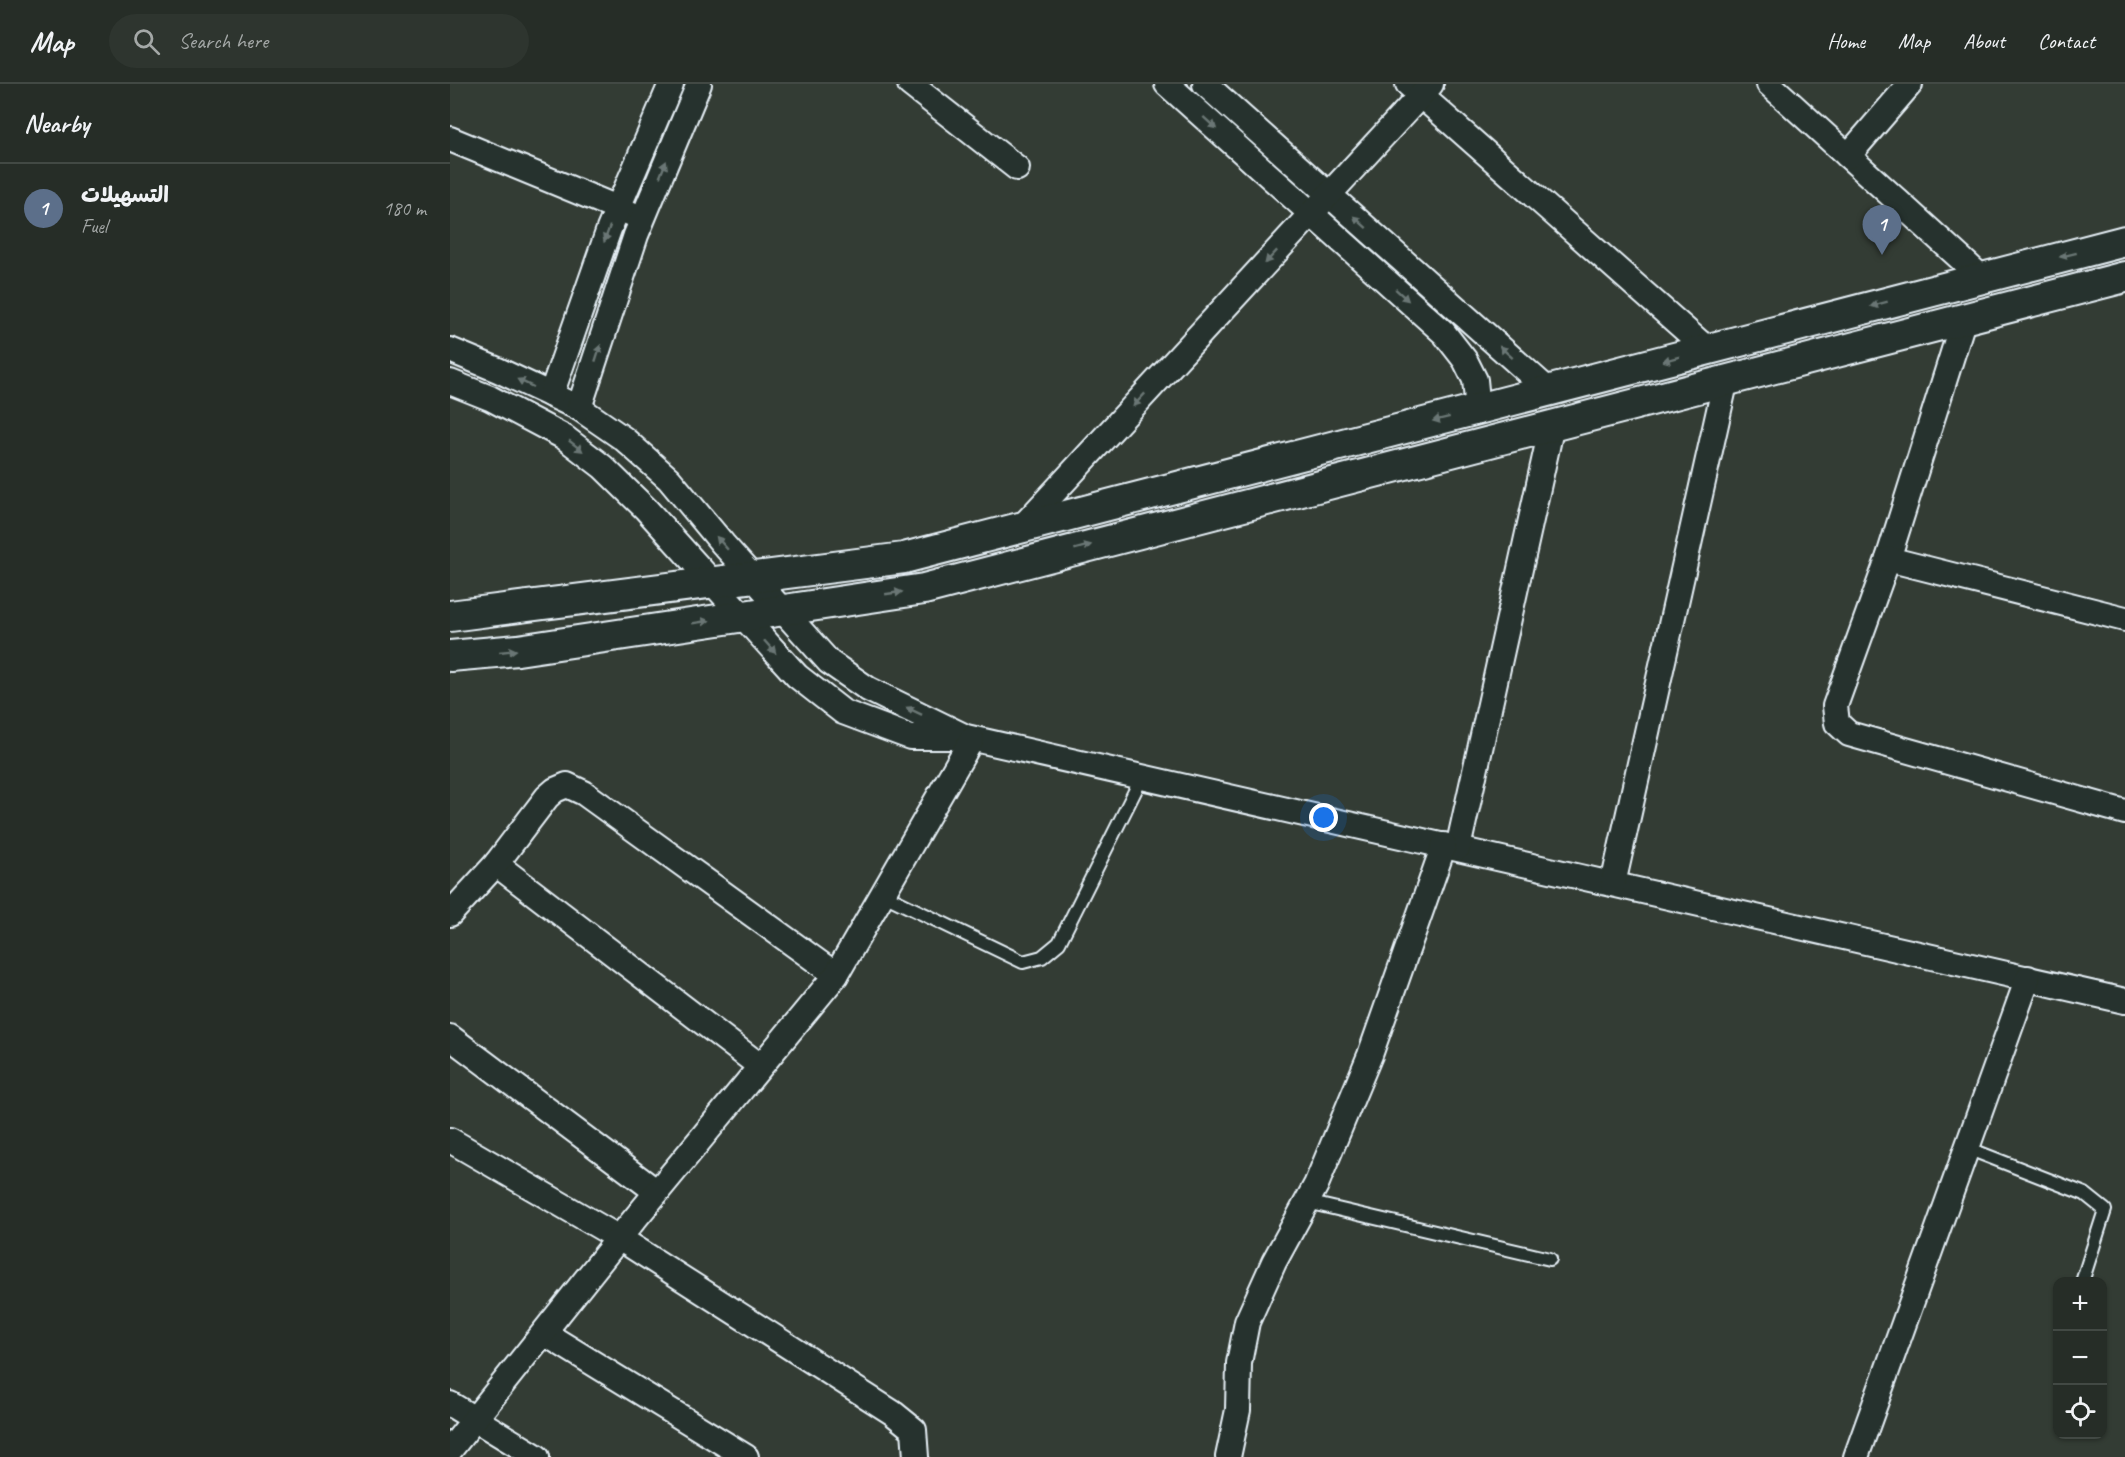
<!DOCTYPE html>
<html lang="en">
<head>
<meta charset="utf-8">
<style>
  body { margin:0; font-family:Caveat,"Playpen Sans Arabic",sans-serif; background:#2e352f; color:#f1f3f6 }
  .controls { position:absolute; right:18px; bottom:18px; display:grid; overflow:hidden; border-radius:12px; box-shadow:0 2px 4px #0004 }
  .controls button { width:54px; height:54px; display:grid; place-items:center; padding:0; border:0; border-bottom:2px solid #424944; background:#262d27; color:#f1f3f6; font:30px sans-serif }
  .you { position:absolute; left:874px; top:734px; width:21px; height:21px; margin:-15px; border:4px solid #fff; border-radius:50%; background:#1a73e8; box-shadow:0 0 0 9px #1a73e833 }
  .badge { display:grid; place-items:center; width:39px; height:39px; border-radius:50%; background:#ffd166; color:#fff; font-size:20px; font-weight:700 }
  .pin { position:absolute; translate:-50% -50px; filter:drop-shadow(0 2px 3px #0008) }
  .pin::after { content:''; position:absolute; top:32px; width:21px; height:18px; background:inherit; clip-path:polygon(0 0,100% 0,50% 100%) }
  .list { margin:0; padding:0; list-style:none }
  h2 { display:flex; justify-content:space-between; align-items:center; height:78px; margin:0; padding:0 24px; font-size:26px }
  h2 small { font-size:20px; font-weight:400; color:#a4a8a7 }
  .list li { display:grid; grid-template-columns:39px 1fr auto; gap:18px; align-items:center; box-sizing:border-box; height:90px; padding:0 24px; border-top:2px solid #424944 }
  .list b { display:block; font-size:22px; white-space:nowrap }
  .list p { margin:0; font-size:20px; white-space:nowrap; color:#a4a8a7 }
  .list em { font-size:20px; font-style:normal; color:#a4a8a7 }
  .icon { flex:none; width:33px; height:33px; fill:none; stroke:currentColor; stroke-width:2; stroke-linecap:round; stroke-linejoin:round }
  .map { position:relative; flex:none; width:1675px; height:1373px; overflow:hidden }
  header { display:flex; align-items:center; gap:36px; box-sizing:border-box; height:84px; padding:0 30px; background:#262d27; border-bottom:2px solid #424944 }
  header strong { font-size:28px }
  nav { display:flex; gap:33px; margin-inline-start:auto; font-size:21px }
  .search { width:420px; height:54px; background:#2e352f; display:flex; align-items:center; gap:15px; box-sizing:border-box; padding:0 21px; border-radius:33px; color:#a4a8a7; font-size:22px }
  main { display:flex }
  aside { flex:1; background:#262d27 }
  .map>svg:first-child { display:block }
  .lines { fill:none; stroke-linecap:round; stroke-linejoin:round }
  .service-casing { stroke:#e8f1f8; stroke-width:16 }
  .minor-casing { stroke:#e8f1f8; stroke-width:28 }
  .tertiary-casing { stroke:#e8f1f8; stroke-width:34 }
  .service { stroke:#26332d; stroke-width:12 }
  .minor { stroke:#26332d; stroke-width:24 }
  .tertiary { stroke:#26332d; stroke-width:30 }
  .oneway { fill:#6a7674 }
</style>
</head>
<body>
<header>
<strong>Map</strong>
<div class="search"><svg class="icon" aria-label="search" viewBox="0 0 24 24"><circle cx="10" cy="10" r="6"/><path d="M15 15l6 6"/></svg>Search here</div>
<nav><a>Home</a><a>Map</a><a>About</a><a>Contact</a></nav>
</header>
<main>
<aside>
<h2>Nearby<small></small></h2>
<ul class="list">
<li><span class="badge" style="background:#5c6f8a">1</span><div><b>التسهيلات</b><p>Fuel</p></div><em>180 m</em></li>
</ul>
</aside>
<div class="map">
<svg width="1675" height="1373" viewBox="0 0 1675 1373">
  <rect width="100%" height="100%" fill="#333c34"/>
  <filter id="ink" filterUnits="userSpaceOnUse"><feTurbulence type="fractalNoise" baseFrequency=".0167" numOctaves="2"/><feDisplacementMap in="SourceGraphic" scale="12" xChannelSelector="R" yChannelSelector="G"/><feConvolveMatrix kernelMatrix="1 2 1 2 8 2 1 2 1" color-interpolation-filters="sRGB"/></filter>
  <g filter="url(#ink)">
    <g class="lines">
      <defs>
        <g id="service">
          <path d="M432 810 573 878 592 873 609 859 692 693"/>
          <path d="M1517 1064 1635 1110 1655 1126 1632 1198"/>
          <path d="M857 1118 1100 1175"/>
        </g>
        <g id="minor">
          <path d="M460 0 567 84"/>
          <path d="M717 0 994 249 1015 276 1025 296 1028 326"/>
          <path d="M755 0 1099 307"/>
          <path d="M958 0 1257 265"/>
          <path d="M1319 0 1531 193"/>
          <path d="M0 55 182 130"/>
          <path d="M1398 72 1460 0"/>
          <path d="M1514 234 1438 475 1385 622 1387 639 1399 650 1675 728"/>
          <path d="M0 266 48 286 129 324 174 355 219 395 273 460 379 578 418 605 516 653 1675 917"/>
          <path d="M0 298 40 314 114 353 153 383 196 425 347 592 393 628 460 653H511"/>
          <path d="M101 311 159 145 221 0"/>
          <path d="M129 324 186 151 249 0"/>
          <path d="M572 443 981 0"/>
          <path d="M1438 475 1675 535"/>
          <path d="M1008 764 1102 341"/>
          <path d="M46 780 310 982"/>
          <path d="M1163 800 1276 295"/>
          <path d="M0 830 46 780 97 713 105 706 117 701 134 709 386 891"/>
          <path d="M0 953 207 1108"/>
          <path d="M0 1056 169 1154 443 1329 464 1346 466 1373"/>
          <path d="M94 1249 296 1373"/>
          <path d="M0 1320 87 1373"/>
          <path d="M0 1366 169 1154 386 891 522 655"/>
          <path d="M778 1373 788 1326 789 1279 797 1238 824 1178 866 1101 920 971 994 761"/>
          <path d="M1406 1373 1578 894"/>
        </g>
        <g id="tertiary">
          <path d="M0 532 454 474 1675 157"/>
          <path d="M0 572 68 566 474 505 1675 193"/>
        </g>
      </defs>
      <use href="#service" class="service-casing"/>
      <use href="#minor" class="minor-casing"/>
      <use href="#tertiary" class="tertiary-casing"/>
      <use href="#service" class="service"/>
      <use href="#minor" class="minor"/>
      <use href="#tertiary" class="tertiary"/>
    </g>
    <defs><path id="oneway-solid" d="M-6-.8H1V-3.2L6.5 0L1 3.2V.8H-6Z" transform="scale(1.5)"/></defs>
    <g class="oneway">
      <use href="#oneway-solid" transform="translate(760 39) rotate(42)"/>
      <use href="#oneway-solid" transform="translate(213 85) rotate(-68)"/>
      <use href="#oneway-solid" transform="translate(910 138) rotate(-138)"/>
      <use href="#oneway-solid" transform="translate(157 150) rotate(110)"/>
      <use href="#oneway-solid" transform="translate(1618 171) rotate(166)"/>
      <use href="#oneway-solid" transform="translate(821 173) rotate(133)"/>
      <use href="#oneway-solid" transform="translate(952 211) rotate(42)"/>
      <use href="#oneway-solid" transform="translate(1429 220) rotate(165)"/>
      <use href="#oneway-solid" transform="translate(1056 268) rotate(-138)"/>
      <use href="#oneway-solid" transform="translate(148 269) rotate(-72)"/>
      <use href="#oneway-solid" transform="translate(1221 275) rotate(165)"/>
      <use href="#oneway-solid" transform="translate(75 299) rotate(-154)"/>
      <use href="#oneway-solid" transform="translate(689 316) rotate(133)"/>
      <use href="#oneway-solid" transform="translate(991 335) rotate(166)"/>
      <use href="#oneway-solid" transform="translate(126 362) rotate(38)"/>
      <use href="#oneway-solid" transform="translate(272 459) rotate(-131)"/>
      <use href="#oneway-solid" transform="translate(633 463) rotate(-15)"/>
      <use href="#oneway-solid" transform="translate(444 509) rotate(-8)"/>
      <use href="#oneway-solid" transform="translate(251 538) rotate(-9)"/>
      <use href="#oneway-solid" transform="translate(320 563) rotate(48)"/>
      <use href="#oneway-solid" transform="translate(58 567) rotate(-6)"/>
      <use href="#oneway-solid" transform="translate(464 627) rotate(-154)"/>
    </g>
  </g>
</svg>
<div class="controls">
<button>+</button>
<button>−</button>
<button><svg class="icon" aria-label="locate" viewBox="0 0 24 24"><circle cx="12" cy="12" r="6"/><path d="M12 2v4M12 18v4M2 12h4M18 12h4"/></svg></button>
</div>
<div class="you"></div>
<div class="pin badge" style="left:1432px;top:171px;background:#5c6f8a">1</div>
</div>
</main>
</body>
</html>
